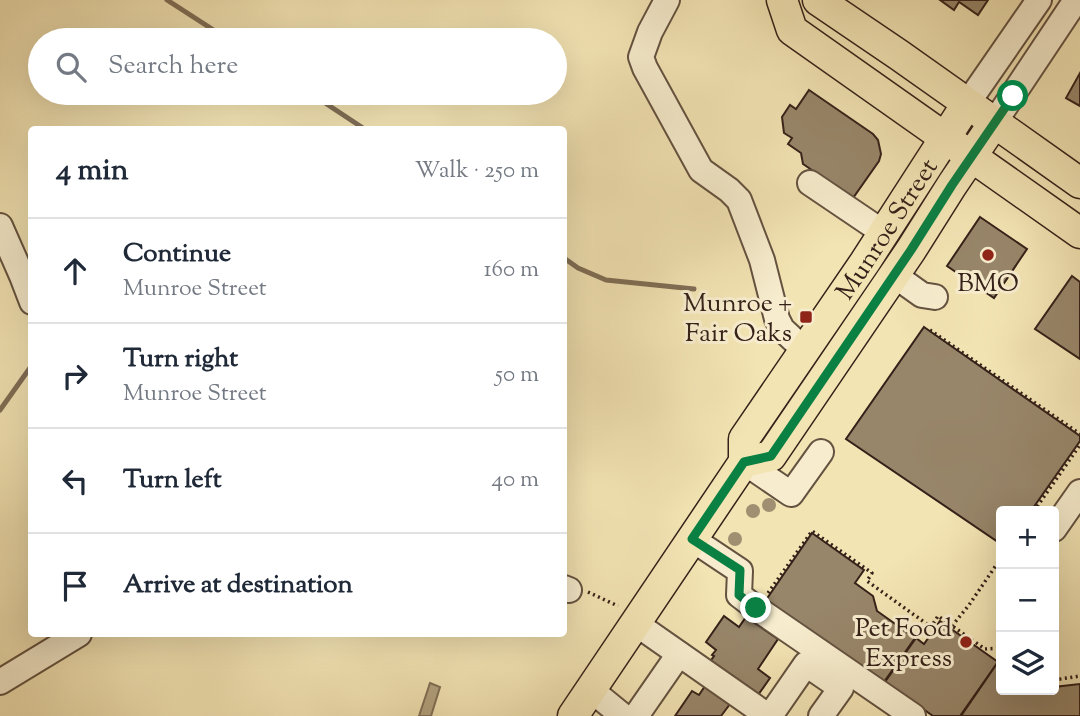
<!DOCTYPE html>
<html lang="en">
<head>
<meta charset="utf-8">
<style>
  body { margin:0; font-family:"Sorts Mill Goudy",serif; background:#f6f6f7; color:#1f2937 }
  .controls { position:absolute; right:21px; bottom:21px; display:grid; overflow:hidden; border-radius:7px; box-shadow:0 7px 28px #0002 }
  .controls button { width:63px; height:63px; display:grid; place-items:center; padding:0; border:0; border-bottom:2px solid #e0e1e3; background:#fff; color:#1f2937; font:35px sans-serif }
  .stop { position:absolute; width:21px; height:21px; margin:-16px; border:5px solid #0b8043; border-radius:50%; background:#fff }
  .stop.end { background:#0b8043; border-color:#fff; box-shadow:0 2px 7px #0008 }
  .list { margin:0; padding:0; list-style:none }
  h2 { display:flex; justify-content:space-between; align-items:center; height:91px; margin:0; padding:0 28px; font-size:30px }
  h2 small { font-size:23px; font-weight:400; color:#747a83 }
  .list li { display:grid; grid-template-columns:46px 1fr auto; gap:21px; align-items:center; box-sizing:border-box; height:105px; padding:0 28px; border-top:2px solid #e0e1e3 }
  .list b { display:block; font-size:26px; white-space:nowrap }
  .list p { margin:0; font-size:23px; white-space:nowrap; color:#747a83 }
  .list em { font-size:23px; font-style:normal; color:#747a83 }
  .icon { flex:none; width:38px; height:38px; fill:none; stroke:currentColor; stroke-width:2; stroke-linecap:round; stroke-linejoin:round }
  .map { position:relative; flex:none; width:1080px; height:716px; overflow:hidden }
  .search { position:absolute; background:#fff; box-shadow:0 7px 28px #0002; left:28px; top:28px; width:539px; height:77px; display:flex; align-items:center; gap:18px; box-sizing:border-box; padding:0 24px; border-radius:38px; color:#747a83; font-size:26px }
  .panel { position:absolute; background:#fff; box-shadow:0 7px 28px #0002; left:28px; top:126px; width:539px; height:511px; border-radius:7px }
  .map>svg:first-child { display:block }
  .water { fill:#b2a27f; stroke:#806e56; stroke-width:2 }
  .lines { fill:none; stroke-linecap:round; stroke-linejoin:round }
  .stream { stroke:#806e56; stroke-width:5 }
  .building { fill:#98866a; stroke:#352119; stroke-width:2 }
  .minor-casing { stroke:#645240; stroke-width:28 }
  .major-casing { stroke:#352119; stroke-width:33 }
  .path { stroke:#352119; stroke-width:3.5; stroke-dasharray:2 3.5; stroke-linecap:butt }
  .minor { stroke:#f7edce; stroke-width:24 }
  .major { stroke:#f3e4b4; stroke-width:30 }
  .tree { fill:#a08f70 }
  .route { stroke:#0b8043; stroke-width:9 }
  .poi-dot { fill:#8f2418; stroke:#f7edce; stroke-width:2.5 }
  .labels { text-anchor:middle; stroke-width:6; stroke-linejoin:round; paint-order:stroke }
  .street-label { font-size:26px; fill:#352119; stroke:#f7edce }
  .poi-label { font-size:26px; fill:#352119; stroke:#f7edce; text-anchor:end }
</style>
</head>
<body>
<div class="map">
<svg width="1080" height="716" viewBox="0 0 1080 716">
  <rect width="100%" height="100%" fill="#f3e4b4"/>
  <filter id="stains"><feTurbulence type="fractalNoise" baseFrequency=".00286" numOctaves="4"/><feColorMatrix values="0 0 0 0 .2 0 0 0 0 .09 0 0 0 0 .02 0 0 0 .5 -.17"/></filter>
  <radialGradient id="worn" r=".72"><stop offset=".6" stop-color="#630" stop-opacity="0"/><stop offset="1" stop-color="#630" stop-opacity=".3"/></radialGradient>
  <path class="water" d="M430 683 440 687 431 716H419Z"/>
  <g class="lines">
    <g class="stream">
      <path d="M167 0 229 40"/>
      <path d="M310 93 366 130"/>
      <path d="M564 258 578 268 606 280 694 289"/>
      <path d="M0 410 32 365"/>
    </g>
  </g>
  <g class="building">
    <path d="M940 0H988L978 15 959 2 954 10Z"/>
    <path d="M1080 73V106L1066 98Z"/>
    <path d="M809 90 873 134 878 140 881 154 879 161 853 198 803 164 801 153 788 144 792 138 784 133 782 117 790 105 796 109Z"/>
    <path d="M980 217 1027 249 994 298 947 266Z"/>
    <path d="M1072 276 1080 282V359L1035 329Z"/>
    <path d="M924 327 1080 436V441L1031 511H1001V544L846 439Z"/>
    <path d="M812 533 864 570 855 583 873 596 877 611 915 638 884 682 766 600Z"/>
    <path d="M724 616 739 627 746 617 778 639 758 669 770 678 756 698 706 667 714 656 712 655 716 650 706 642Z"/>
    <path d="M940 621 998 662 960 716H933L885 682 916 638 924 644Z"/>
    <path d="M998 662 1001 664V690H1054V687L1080 684V716H961Z"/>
    <path d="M705 686 730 704 721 716H675L692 691 699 695Z"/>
  </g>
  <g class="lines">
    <defs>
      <g id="minor">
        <path d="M667 0 650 32 641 57 645 68 701 170 729 190 739 200 762 260 777 319 782 329 797 343 807 347"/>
        <path d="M967 104 1039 0"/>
        <path d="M994 123 1076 0"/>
        <path d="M810 183 884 233"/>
        <path d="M0 226 22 276 32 302"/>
        <path d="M894 275 922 295 935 297"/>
        <path d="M744 462 791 494 821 452"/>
        <path d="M1054 529 1080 492"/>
        <path d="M692 539 740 571 739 595 756 608 913 716"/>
        <path d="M564 588 569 590"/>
        <path d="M635 623 768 716"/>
        <path d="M0 682 79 634"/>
        <path d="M590 689 623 716"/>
        <path d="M636 716 679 654"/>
        <path d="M770 716 806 664 841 688 821 716"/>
      </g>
      <g id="major">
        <path d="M782 0 792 30 1080 233"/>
        <path d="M818 0 899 55 1080 183"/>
        <path d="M744 462 771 456 911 250 952 185 994 123"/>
        <path id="s1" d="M573 716 744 462V439L865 262 967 104"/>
      </g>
    </defs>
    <use href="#minor" class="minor-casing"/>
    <use href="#major" class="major-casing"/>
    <g class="path">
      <path d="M930 330 1080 434"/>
      <path d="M1034 511 1080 445"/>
      <path d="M588 592 618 606"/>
      <path d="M768 593 812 531 872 573 867 581 931 627 938 616 985 649 1001 648"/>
      <path d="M952 626 969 605 1001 558"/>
      <path d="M1054 680 1080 676"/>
    </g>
    <use href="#minor" class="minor"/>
    <use href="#major" class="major"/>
  </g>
  <g class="tree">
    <circle cx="769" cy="505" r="7"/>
    <circle cx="753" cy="511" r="7"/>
    <circle cx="735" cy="539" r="7"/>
  </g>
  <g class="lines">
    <path class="route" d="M756 608 739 595 740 570 692 539 744 462 771 456 911 250 952 185 1013 96"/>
  </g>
  <g class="poi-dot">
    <circle cx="988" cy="255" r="7"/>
    <rect x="799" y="310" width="14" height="14" rx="3.5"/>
    <circle cx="966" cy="642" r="7"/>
  </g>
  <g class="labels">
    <g class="street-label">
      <text dy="9" stroke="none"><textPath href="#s1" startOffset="583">Munroe Street</textPath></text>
    </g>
    <g class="poi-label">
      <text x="988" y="291" text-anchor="middle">BMO</text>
      <text x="792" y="311">Munroe +<tspan x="792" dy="30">Fair Oaks</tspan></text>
      <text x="952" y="636">Pet Food<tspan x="952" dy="30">Express</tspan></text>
    </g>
  </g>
  <rect width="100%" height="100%" filter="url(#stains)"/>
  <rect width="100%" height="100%" fill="url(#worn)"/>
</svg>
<div class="controls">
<button>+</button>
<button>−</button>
<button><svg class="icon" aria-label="layers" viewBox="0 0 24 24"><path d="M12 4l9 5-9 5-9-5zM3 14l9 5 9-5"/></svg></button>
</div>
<div class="stop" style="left:1013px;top:96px"></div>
<div class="stop end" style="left:756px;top:608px"></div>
<div class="search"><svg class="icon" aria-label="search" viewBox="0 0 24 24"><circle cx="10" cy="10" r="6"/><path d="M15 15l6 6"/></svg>Search here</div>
<section class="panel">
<h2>4 min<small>Walk · 250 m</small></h2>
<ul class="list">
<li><svg class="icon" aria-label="ahead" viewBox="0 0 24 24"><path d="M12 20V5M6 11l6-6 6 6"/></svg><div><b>Continue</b><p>Munroe Street</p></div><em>160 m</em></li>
<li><svg class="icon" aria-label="right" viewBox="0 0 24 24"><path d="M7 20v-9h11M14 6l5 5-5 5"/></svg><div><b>Turn right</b><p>Munroe Street</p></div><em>50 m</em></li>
<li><svg class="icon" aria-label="left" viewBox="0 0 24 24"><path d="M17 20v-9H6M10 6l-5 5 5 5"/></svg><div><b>Turn left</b></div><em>40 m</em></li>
<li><svg class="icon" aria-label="arrive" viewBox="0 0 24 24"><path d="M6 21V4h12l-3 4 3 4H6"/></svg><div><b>Arrive at destination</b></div></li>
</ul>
</section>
</div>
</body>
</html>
